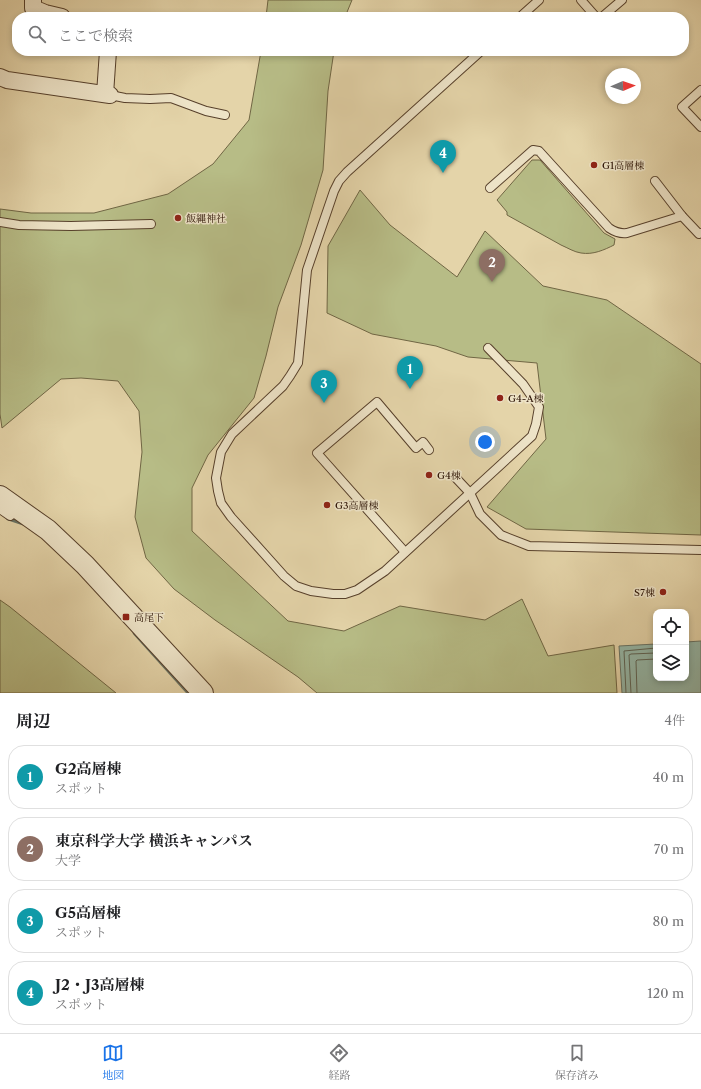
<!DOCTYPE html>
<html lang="ja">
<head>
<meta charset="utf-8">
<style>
  body { margin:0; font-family:"Libre Caslon Text","Noto Serif JP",serif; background:#f2f2f2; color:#202124 }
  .controls { position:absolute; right:12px; bottom:12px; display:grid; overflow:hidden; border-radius:8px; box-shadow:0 2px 6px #0003 }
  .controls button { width:36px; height:36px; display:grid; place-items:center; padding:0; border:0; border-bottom:1px solid #e0e0e0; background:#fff; color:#202124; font:20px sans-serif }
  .compass { position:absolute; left:605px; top:68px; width:36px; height:36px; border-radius:50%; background:#fff; box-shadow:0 2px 6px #0003; rotate:88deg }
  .you { position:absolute; left:485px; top:442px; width:14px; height:14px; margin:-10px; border:3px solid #fff; border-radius:50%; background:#1a73e8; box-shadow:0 0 0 6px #1a73e833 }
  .badge { display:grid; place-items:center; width:26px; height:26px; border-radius:50%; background:#1a73e8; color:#fff; font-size:13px; font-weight:700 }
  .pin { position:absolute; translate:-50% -33px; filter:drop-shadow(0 1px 2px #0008) }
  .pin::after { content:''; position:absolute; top:21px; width:14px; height:12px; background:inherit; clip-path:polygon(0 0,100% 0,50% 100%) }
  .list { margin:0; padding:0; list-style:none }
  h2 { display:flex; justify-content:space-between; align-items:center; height:52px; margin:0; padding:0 16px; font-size:17px }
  h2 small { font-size:13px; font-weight:400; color:#757577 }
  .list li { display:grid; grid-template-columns:26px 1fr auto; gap:12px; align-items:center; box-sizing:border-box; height:64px; margin:0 8px 8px; padding:0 8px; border:1px solid #e0e0e0; border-radius:16px }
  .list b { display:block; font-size:15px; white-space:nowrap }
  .list p { margin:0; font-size:13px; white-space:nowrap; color:#757577 }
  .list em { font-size:13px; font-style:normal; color:#757577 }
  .icon { flex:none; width:22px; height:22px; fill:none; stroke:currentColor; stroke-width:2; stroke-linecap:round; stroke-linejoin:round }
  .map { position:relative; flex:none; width:701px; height:693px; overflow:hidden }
  .search { position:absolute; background:#fff; box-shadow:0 2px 6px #0003; left:12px; right:12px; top:12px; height:44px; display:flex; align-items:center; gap:10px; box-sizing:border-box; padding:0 14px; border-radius:16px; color:#757577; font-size:15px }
  .sheet { height:340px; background:#fff }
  nav { display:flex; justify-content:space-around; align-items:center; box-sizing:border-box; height:56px; border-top:1px solid #e0e0e0; background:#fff; font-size:11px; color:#757577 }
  nav a { display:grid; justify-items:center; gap:2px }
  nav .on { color:#1a73e8 }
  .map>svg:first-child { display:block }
  .green { fill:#b7bc86; stroke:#706644 }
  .water { fill:#95b8a9; stroke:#697466 }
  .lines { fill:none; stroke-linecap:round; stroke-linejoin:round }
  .shore { stroke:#5e6455; stroke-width:1 }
  .stream { stroke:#697466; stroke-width:4.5 }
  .service-casing { stroke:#57402b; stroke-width:10 }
  .minor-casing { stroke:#57402b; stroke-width:18 }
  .tertiary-casing { stroke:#57402b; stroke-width:22 }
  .service { stroke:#ede3c7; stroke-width:8 }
  .minor { stroke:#ede3c7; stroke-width:16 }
  .tertiary { stroke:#ede3c7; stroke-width:20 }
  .poi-dot { fill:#8f2418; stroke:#ede3c7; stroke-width:1.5 }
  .labels { text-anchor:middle; stroke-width:3; stroke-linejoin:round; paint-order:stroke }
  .poi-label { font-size:10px; fill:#280f01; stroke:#ede3c7; text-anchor:start }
</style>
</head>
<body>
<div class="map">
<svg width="701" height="693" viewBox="0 0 701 693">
  <rect width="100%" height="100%" fill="#e4d4a9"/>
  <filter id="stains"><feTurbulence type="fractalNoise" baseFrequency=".005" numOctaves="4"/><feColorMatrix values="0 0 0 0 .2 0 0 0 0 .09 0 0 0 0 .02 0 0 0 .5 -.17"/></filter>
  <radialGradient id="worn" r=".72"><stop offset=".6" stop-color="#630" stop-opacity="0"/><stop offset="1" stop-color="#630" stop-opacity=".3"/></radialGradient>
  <g class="green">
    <path d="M268 0H352L345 17H266Z"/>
    <path d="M261 51H334L328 91 323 170 301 245 278 307 266 356 254 398 208 455 192 488V531L288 621 344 631 400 606 485 620 522 599 548 656 614 645 617 693H317L298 677 215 620 174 589 146 558 135 517 142 452 139 411 118 381 81 378 61 379 2 428 0 414V209L31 213H94L168 194 213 164 249 120Z"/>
    <path d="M532 160H540L604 233 615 239 614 245C604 250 593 255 581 253 574 252 568 248 561 245 543 235 525 225 507 215V212L497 200Z"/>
    <path d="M360 190 390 225 457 277 485 231 543 286 607 300 701 364V535L526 529 487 507 546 439 537 363 468 357 436 346 372 334 327 313 328 246Z"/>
    <path d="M0 600 10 607 116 693H0Z"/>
  </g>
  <path class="water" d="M701 641V693H622L619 646 656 644V678H686V642Z"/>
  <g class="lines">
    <g class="shore">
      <path d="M626 693 624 651 656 648"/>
      <path d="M631 693 629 655 631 654 656 653"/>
      <path d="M637 693 636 661 637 660 656 659"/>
    </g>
    <g class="stream">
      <path d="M8 518 23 523"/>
      <path d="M135 633 189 693"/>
    </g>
    <defs>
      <g id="service">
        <path d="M581 0 596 17"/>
        <path d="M520 17 539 0"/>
        <path d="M602 17 622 0"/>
        <path d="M481 51 347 172 339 181 334 191 307 270 298 363 290 376 283 386 232 434 221 452 216 478 218 491 221 503 231 517 284 576 296 586 311 591 333 594H345L357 590 385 571 532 436 536 424 539 407 523 384 488 348"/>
        <path d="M701 90 682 107 701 127"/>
        <path d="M110 95 125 98 150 99 171 98 206 111 225 115"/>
        <path d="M655 181 682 216 699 234 701 233"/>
        <path d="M490 188 533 150 539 151 609 228C615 232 620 234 627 233L682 216"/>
        <path d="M0 222 19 225 71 226 151 224"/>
        <path d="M454 476 470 493 480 514 501 535 529 546 701 550"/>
        <path d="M0 509 10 516 19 509"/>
        <path d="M405 552 317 453 377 402 416 448 423 442 429 450"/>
      </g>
      <g id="minor">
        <path d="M33 0V8L45 13 62 17"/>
        <path d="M0 77 7 80 110 95"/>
        <path d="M105 94 108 51"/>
      </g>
      <path id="tertiary" d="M0 496 48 530 85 565 203 693"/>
    </defs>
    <use href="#service" class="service-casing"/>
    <use href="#minor" class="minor-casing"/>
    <use href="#tertiary" class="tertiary-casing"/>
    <use href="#service" class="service"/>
    <use href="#minor" class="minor"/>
    <use href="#tertiary" class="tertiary"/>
  </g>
  <g class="poi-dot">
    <circle cx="594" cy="165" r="4"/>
    <circle cx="178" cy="218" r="4"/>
    <circle cx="500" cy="398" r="4"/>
    <circle cx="429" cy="475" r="4"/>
    <circle cx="327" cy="505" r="4"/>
    <circle cx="663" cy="592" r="4"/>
    <rect x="122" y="613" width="8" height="8" rx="2"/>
  </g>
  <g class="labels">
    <g class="poi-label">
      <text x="602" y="169">G1高層棟</text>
      <text x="186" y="222">飯縄神社</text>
      <text x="508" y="402">G4-A棟</text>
      <text x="437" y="479">G4棟</text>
      <text x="335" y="509">G3高層棟</text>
      <text x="655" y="596" text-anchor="end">S7棟</text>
      <text x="134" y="621">高尾下</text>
    </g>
  </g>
  <rect width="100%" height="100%" filter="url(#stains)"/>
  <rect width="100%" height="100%" fill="url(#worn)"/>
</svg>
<div class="controls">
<button><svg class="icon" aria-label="locate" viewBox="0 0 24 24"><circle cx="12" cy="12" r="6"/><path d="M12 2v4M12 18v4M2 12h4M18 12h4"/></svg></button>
<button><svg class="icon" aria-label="layers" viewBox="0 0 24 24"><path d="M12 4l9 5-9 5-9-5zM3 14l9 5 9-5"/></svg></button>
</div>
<svg class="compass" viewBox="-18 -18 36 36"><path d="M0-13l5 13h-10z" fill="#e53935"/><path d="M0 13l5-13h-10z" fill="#757577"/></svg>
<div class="you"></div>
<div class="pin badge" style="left:410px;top:389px;background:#0f9aa8">1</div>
<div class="pin badge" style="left:492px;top:282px;background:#8d6e63">2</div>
<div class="pin badge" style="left:324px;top:403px;background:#0f9aa8">3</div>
<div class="pin badge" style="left:443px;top:173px;background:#0f9aa8">4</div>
<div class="search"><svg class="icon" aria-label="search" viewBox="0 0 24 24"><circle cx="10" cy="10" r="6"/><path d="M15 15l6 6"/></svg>ここで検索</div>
</div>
<section class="sheet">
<h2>周辺<small>4件</small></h2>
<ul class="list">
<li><span class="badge" style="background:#0f9aa8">1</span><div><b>G2高層棟</b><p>スポット</p></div><em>40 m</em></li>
<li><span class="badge" style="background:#8d6e63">2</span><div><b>東京科学大学 横浜キャンパス</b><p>大学</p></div><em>70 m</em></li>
<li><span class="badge" style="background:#0f9aa8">3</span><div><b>G5高層棟</b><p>スポット</p></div><em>80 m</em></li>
<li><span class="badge" style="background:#0f9aa8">4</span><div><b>J2・J3高層棟</b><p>スポット</p></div><em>120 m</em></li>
</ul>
</section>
<nav>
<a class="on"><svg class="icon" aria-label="map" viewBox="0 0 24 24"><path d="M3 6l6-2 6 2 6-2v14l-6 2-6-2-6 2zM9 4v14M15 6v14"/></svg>地図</a>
<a><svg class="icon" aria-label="directions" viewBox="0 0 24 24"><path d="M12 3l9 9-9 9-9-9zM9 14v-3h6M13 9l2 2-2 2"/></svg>経路</a>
<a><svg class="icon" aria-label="saved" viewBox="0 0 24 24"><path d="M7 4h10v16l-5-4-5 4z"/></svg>保存済み</a>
</nav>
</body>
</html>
